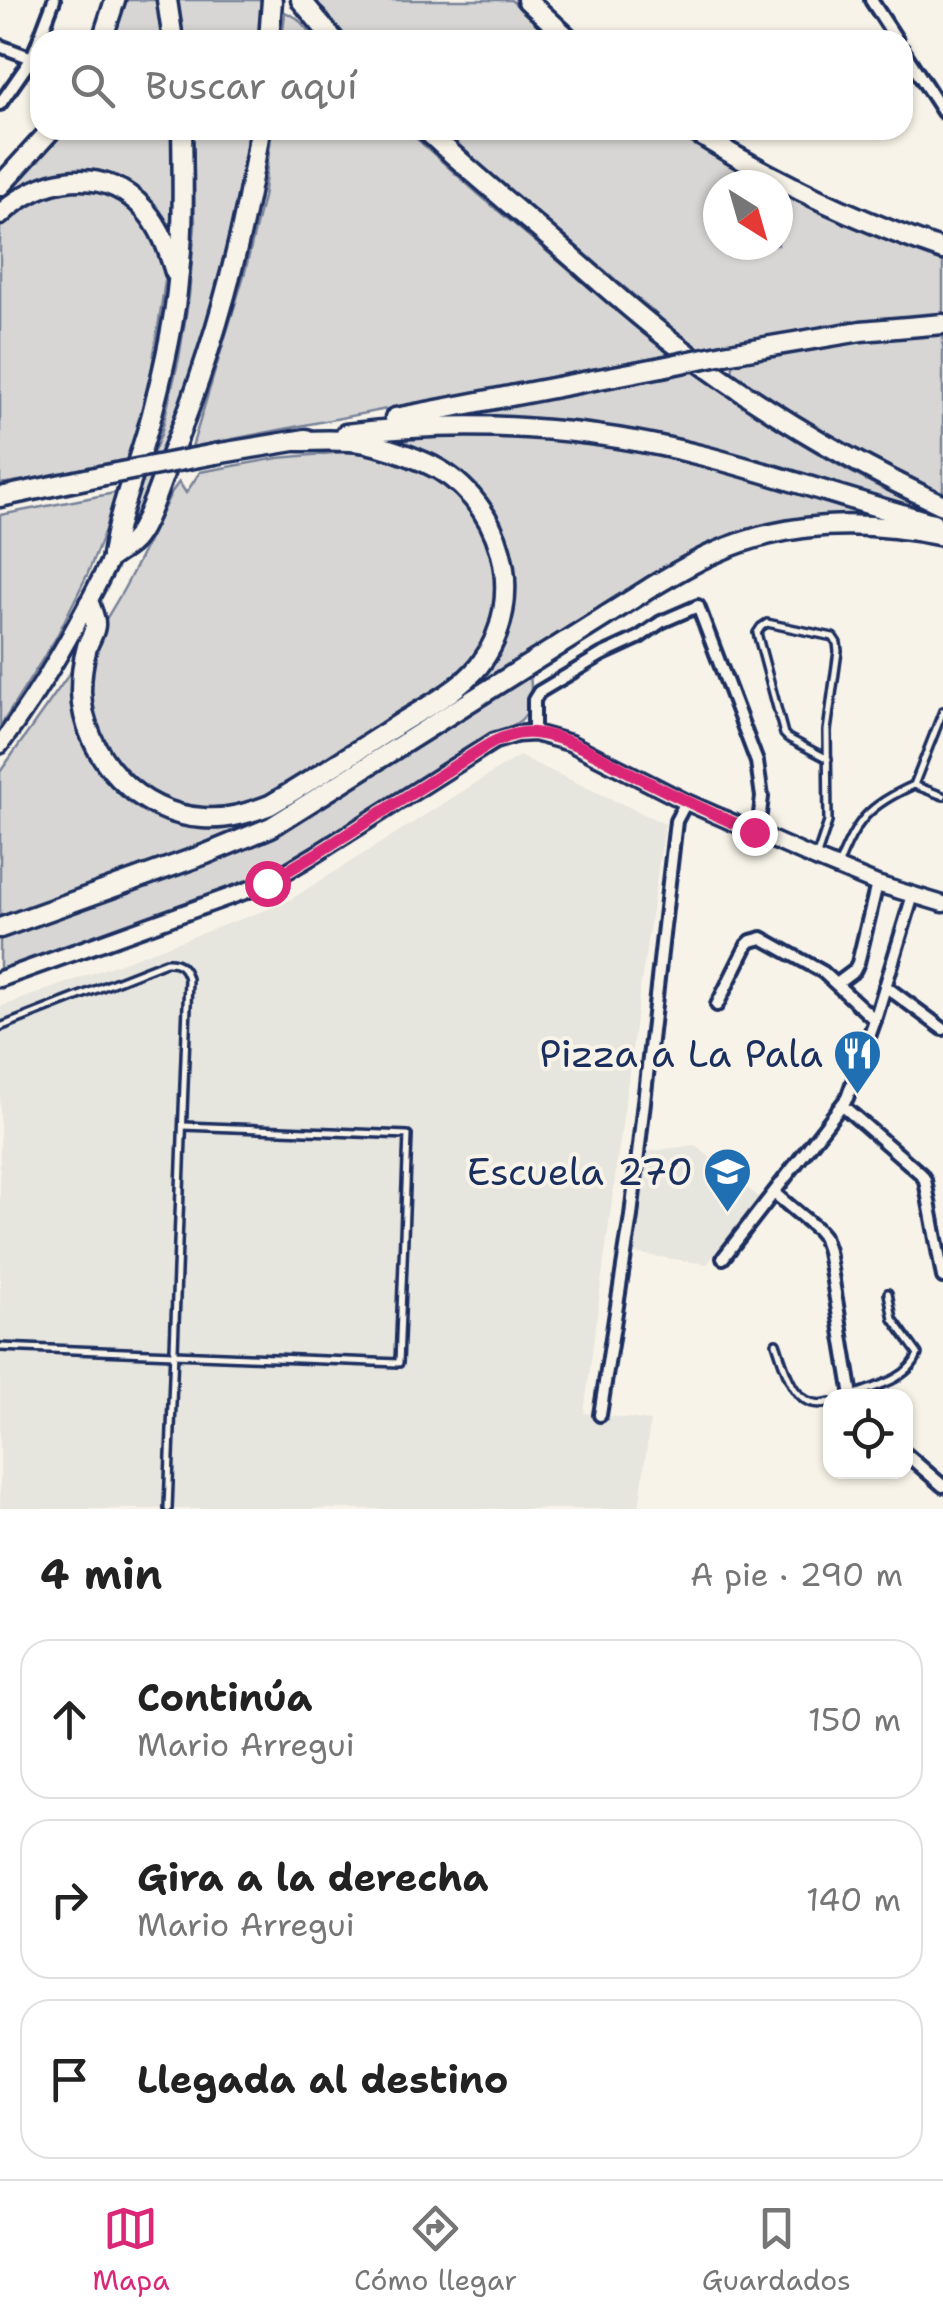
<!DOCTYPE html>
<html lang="es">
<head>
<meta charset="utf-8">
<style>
  body { margin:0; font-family:"Shantell Sans",sans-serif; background:#f2f2f2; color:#222 }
  .controls { position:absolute; right:30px; bottom:30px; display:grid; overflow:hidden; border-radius:20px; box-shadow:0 2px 8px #0004 }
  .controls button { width:90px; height:90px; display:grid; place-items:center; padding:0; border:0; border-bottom:2px solid #e0e0e0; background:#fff; color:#222; font:50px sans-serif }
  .compass { position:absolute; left:703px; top:170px; width:90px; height:90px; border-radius:50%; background:#fff; box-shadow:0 2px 8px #0004; rotate:143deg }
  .stop { position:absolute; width:30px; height:30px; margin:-22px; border:8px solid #db2777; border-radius:50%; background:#fff }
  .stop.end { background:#db2777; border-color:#fff; box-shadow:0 2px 10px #0008 }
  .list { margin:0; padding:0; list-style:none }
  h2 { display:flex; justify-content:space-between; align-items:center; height:130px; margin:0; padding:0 40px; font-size:42px }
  h2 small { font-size:32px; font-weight:400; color:#767676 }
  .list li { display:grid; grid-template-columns:65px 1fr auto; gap:30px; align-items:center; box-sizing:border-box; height:160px; margin:0 20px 20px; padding:0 20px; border:2px solid #e0e0e0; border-radius:30px }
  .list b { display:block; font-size:38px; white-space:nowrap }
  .list p { margin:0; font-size:32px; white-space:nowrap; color:#767676 }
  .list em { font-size:32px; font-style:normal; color:#767676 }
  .icon { flex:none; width:55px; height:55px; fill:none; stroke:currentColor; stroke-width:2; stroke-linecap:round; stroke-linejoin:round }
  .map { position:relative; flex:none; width:943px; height:1509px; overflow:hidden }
  .search { position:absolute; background:#fff; box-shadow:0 2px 8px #0004; left:30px; right:30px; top:30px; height:110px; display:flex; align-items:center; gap:25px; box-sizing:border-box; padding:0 35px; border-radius:30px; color:#767676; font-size:38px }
  .sheet { height:670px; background:#fff }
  nav { display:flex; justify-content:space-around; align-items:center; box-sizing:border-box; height:140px; border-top:2px solid #e0e0e0; background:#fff; font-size:28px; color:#767676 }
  nav a { display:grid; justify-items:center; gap:5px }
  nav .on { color:#db2777 }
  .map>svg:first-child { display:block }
  .built { fill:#e6e5de }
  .green { fill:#d7d6d4; stroke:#798299; stroke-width:2.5 }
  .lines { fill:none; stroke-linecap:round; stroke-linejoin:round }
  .lane-casing { stroke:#1b2f5e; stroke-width:12 }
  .street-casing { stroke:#1b2f5e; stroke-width:18 }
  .secondary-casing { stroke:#1b2f5e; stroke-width:21 }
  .primary-casing { stroke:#1b2f5e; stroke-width:22 }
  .highway-casing { stroke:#1b2f5e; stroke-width:25 }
  .lane { stroke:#f7f3e8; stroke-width:5 }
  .street { stroke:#f7f3e8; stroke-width:10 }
  .secondary { stroke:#f7f3e8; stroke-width:14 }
  .primary { stroke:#f7f3e8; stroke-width:15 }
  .highway { stroke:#f7f3e8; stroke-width:18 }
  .highway-bridge-casing { stroke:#1b2f5e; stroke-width:25; stroke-linecap:butt }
  .highway-bridge { stroke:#f7f3e8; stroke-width:18 }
  .route { stroke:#db2777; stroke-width:12 }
  .labels { text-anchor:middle; stroke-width:8; stroke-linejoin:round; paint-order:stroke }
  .poi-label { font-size:38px; fill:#1b2f5e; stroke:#f7f3e8; text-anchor:end }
</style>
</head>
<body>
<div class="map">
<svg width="943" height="1509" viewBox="0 0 943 1509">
  <rect width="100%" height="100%" fill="#f7f3e8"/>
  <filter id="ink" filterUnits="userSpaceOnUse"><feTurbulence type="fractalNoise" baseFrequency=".01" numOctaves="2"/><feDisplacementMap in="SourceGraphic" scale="20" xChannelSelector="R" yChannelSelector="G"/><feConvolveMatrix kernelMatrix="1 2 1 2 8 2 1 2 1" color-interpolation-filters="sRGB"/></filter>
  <g filter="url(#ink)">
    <g class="built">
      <path d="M519 756 665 824 639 996 584 1413 650 1421 639 1509H0V1007L285 903Z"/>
      <path d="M695 1145 761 1199 707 1264 633 1253 645 1152Z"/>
    </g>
    <g class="green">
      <path d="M124 0H160L166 40H112Z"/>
      <path d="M178 0H262L259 40H184Z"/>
      <path d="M312 0H511L555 40H349Z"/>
      <path d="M285 12 297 18 317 40H282Z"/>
      <path d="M62 130H176L173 239 163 219 76 172 43 178 27 186 0 208V199L25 175Z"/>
      <path d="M193 130H250C234 228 209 321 176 415 163 453 156 498 128 529V515L161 434 179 358 189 296 195 225Z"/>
      <path d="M272 130H407L476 192 669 354 192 447 245 272 263 197Z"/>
      <path d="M440 130H674L767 185H718V245H778V191L844 223 943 261V314L836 325 697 349Z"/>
      <path d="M50 188H104L145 215 167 268 143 427 134 459 107 467 0 484V225L23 203Z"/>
      <path d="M943 330V493L840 441 732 373 734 358 778 350Z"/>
      <path d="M691 370C768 424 847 476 933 512L934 515 686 445 393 424 673 371Z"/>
      <path d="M489 434 606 443 688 459 886 516 884 521 753 534 259 825 237 835 0 919V772L70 673 72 676C60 717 107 790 144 808 162 817 216 820 238 823L484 667 511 566 505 539 496 519 390 445 391 438Z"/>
      <path d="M345 452C369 454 392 455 414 465 456 483 493 525 497 571 498 578 496 587 496 594 495 611 494 625 486 640 477 656 464 669 452 682L268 796C230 813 186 813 150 791 107 765 84 716 88 666 91 636 114 609 127 583 143 553 157 523 171 493L179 482 186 493 200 472 278 458Z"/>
      <path d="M120 492 88 573 56 638 0 727V515Z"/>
      <path d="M527 673 530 674C535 719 523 722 486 738L289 861 267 873 222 892 0 971V935L210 861Z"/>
    </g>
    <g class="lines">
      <defs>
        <g id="lane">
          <path d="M914 785 943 711"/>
          <path d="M816 858 828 822 827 731 838 651 837 643 833 637 767 623 761 627 757 633 784 734 788 738 828 759"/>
          <path d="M838 866C857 820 867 806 914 785L943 796"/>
          <path d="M0 1027 166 962C179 961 185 967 188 979L168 1509"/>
          <path d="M776 1343C785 1369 794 1413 830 1402"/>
          <path d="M0 1347 399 1363 408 1135 183 1126"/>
          <path d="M850 1396C873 1387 909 1380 918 1354L893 1319 888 1293"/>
        </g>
        <g id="street">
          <path d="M871 0 897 40"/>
          <path d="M0 46 32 58"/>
          <path d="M903 50 943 112"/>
          <path d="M0 104 32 58 54 0"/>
          <path d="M534 733V700L539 692 601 655 638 638 661 622 698 606 757 762 762 797 760 814 754 832"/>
          <path d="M838 983 854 971 858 963 877 884"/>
          <path d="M885 986 943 1029"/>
          <path d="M717 1005 747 945 751 941 762 938 823 972 875 1020"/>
          <path d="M843 1106 921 1174 925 1180 943 1277"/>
          <path d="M774 1193 817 1229 823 1236 828 1251 852 1396"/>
          <path d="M723 1258 847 1098 875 1020 913 895"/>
          <path d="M600 1415 631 1216 676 821 686 802"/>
          <path d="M906 1454 943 1486"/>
        </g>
        <path id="secondary" d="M0 979 267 883 316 854 483 748 494 741 517 734 534 733 570 743 686 802 816 859 877 884 943 904"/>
        <path id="primary" d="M0 745C44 686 79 622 112 556"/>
        <g id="highway">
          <path d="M167 0 173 40"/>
          <path d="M301 0 334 40"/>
          <path d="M527 0 570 40"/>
          <path d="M102 40 115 0"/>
          <path d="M269 40 272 0"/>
          <path d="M426 130C466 168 510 204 552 240 593 275 632 312 675 344 759 408 848 461 943 505"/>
          <path d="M692 130C770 179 856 220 943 250"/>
          <path d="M0 186 51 130"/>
          <path d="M0 215C40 176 104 163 145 210 161 228 168 249 175 272"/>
          <path d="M724 354 861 331 943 324"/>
          <path d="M395 418 662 367"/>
          <path d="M346 434C465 419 588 426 704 456 781 476 856 502 933 523"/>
          <path d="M215 454 306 439"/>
          <path d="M0 497 100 476"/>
          <path d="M112 556C120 551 131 545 136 537 148 522 161 480 169 460 212 354 243 244 260 130"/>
          <path d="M112 556C119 506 141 459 153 410 164 368 174 325 178 282 184 232 183 181 182 130"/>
          <path d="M89 603C91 609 96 619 95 625 95 632 89 640 87 647 83 661 81 677 81 692 83 756 139 815 203 818 227 820 249 813 270 805 314 779 357 751 399 724 426 707 459 691 479 666 531 598 502 495 424 462 406 454 385 447 366 443 344 439 320 441 298 441"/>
          <path d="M0 928 206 854 271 827 650 588C670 576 690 564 712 554 787 520 864 519 943 536"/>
        </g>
      </defs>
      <use href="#lane" class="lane-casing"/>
      <use href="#street" class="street-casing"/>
      <use href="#secondary" class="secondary-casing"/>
      <use href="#primary" class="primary-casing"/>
      <use href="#highway" class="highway-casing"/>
      <use href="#lane" class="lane"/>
      <use href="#street" class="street"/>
      <use href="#secondary" class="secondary"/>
      <use href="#primary" class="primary"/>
      <use href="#highway" class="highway"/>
      <defs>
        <g id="highway-bridge">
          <path d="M662 367 724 354"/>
          <path d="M100 476 215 454"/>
        </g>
      </defs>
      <use href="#highway-bridge" class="highway-bridge-casing"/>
      <use href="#highway-bridge" class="highway-bridge"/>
    </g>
  </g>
  <g class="lines" filter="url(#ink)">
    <path class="route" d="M267 883 316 854 483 748C497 739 517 731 534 733 574 737 613 765 648 782 683 800 718 816 754 832"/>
  </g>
  <defs>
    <symbol id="restaurant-pin" viewBox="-11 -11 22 30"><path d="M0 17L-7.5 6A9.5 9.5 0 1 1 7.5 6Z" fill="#1f6fb2" stroke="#f7f3e8"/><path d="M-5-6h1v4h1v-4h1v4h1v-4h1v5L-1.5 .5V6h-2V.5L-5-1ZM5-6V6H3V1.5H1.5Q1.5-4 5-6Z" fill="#fff"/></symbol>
    <symbol id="school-pin" viewBox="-11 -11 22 30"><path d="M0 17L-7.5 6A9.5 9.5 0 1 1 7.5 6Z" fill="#1f6fb2" stroke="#f7f3e8"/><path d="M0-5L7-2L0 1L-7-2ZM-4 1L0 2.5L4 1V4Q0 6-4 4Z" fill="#fff"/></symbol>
  </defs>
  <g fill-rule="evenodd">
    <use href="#restaurant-pin" x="830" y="1026" width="55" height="75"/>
    <use href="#school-pin" x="700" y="1144" width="55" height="75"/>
  </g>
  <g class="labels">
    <g class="poi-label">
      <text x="823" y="1067">Pizza a La Pala</text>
      <text x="693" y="1185">Escuela 270</text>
    </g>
  </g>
</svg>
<div class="controls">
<button><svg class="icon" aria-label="locate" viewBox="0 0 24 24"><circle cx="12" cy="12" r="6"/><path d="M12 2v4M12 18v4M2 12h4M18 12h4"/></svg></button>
</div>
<svg class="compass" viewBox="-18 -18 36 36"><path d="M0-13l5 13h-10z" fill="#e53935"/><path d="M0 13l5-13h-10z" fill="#767676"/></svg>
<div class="stop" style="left:267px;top:883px"></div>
<div class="stop end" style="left:754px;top:832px"></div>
<div class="search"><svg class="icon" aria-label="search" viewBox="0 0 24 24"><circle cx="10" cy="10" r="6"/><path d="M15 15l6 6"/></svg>Buscar aquí</div>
</div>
<section class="sheet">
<h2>4 min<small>A pie · 290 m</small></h2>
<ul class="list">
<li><svg class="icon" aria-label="ahead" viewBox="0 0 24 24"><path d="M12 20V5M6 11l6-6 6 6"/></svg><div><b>Continúa</b><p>Mario Arregui</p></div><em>150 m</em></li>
<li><svg class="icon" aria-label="right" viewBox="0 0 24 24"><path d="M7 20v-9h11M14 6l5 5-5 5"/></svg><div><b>Gira a la derecha</b><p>Mario Arregui</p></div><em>140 m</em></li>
<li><svg class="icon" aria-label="arrive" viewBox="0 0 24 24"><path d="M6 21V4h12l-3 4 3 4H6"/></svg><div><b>Llegada al destino</b></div></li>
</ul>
</section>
<nav>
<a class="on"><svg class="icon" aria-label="map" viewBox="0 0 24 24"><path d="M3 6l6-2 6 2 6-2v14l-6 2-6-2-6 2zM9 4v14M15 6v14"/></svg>Mapa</a>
<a><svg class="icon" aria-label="directions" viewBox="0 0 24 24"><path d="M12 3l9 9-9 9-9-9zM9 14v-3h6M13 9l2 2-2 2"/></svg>Cómo llegar</a>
<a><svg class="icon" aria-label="saved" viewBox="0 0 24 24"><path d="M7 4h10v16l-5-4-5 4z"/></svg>Guardados</a>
</nav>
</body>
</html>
